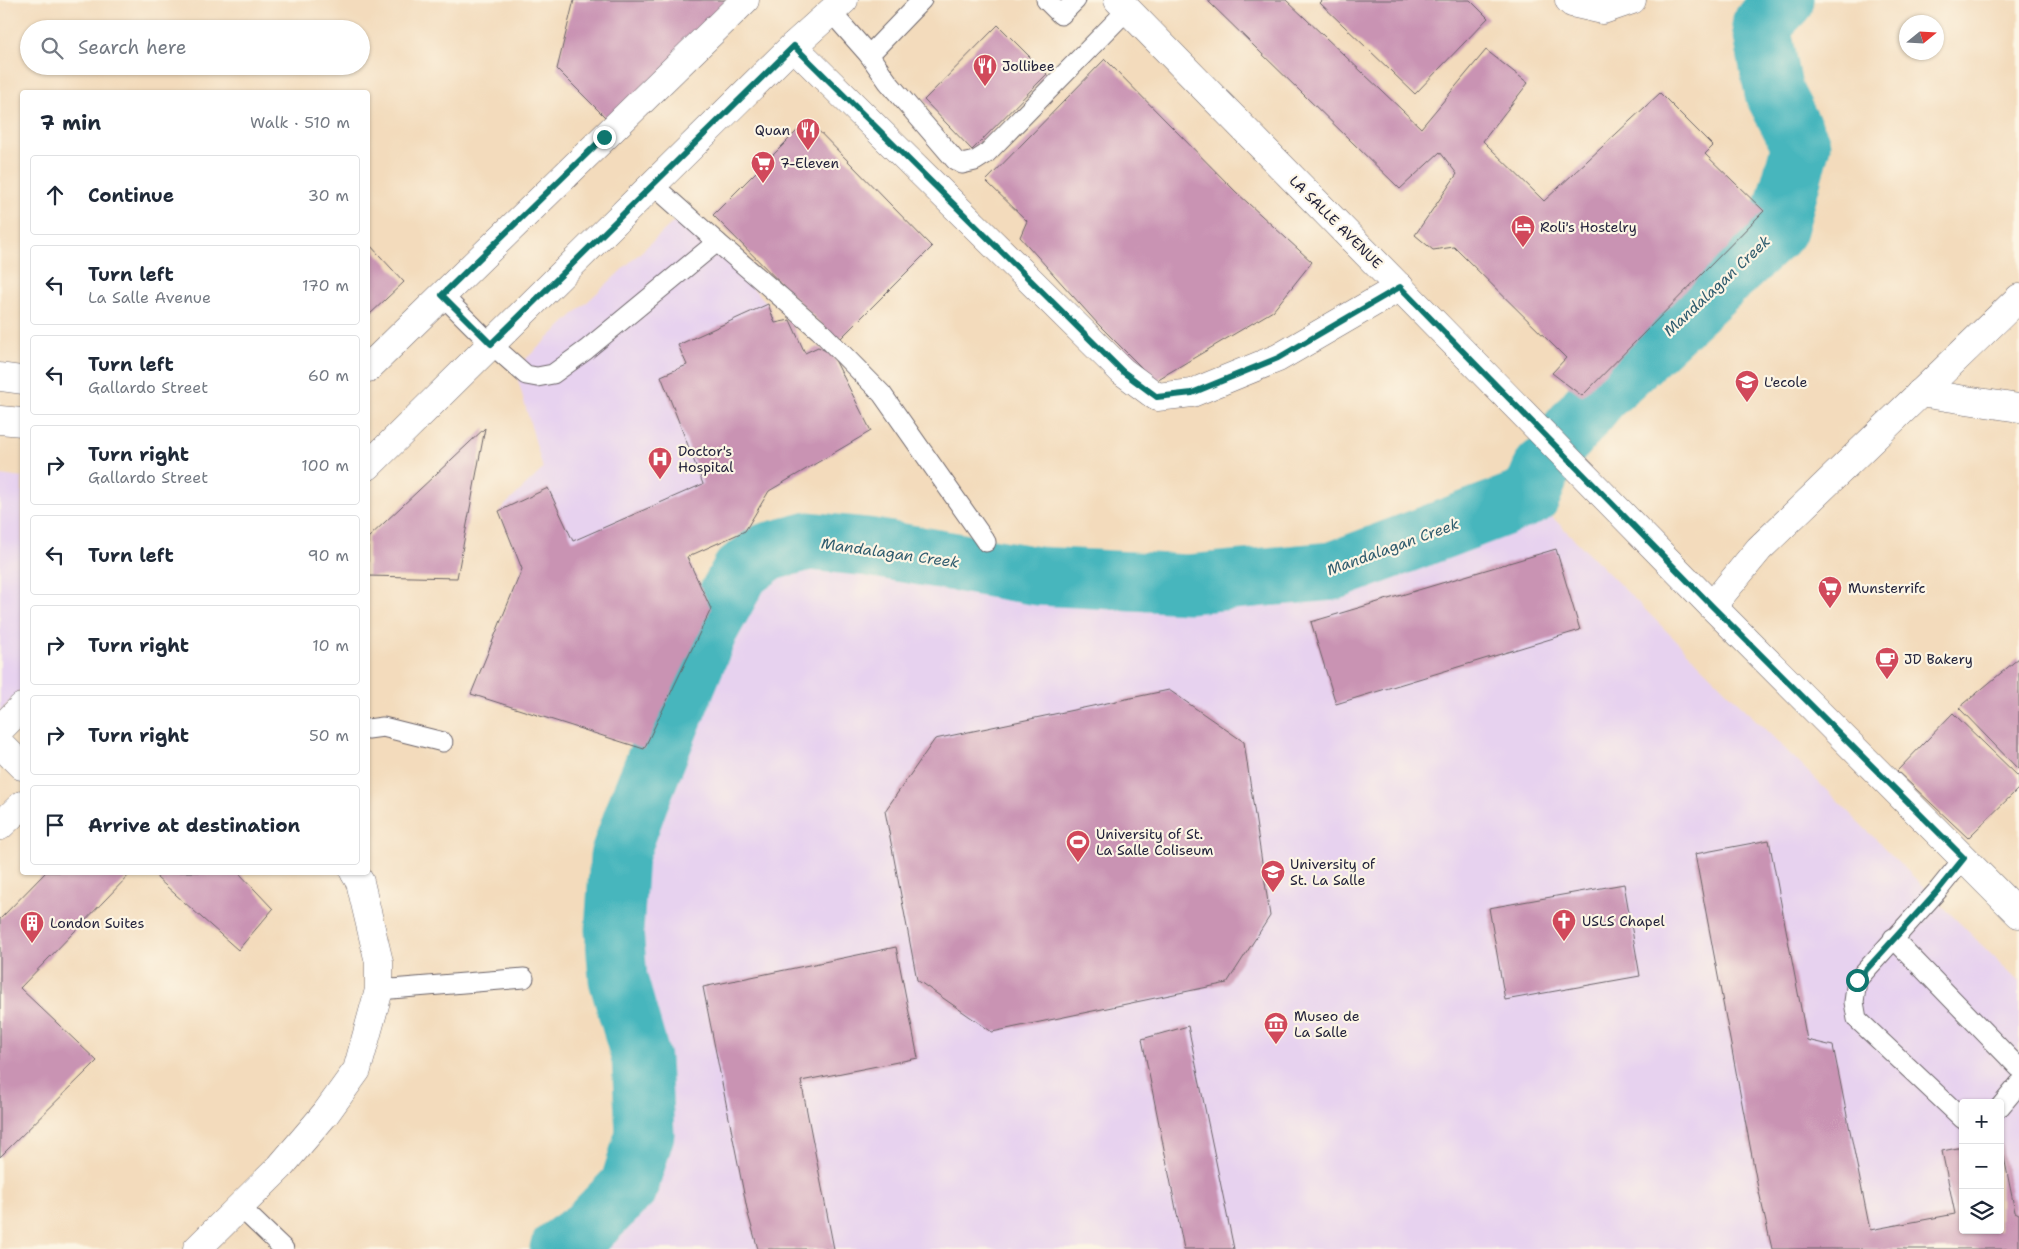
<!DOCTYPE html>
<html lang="en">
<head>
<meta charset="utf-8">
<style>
  body { margin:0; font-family:"Shantell Sans",sans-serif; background:#f2f2f3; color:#1f2937 }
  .controls { position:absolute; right:15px; bottom:15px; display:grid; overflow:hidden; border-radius:5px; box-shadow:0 1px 4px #0004 }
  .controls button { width:45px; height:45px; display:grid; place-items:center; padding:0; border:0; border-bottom:1px solid #e0e1e3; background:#fff; color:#1f2937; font:25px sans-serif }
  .compass { position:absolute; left:1899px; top:15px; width:45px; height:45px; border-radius:50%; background:#fff; box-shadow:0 1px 4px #0004; rotate:72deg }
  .stop { position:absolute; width:15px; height:15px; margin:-11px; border:4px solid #0f766e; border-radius:50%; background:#fff }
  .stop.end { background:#0f766e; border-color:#fff; box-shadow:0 1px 5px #0008 }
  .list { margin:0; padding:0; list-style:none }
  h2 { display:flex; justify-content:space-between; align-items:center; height:65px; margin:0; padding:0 20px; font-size:21px }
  h2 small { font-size:16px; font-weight:400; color:#747a83 }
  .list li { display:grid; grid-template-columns:32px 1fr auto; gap:15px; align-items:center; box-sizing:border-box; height:80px; margin:0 10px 10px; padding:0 10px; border:1px solid #e0e1e3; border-radius:5px }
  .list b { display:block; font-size:19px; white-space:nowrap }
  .list p { margin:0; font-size:16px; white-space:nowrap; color:#747a83 }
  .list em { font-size:16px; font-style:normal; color:#747a83 }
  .icon { flex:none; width:28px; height:28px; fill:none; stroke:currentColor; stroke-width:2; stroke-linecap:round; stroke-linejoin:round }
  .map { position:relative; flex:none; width:2019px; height:1249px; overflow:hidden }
  .search { position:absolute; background:#fff; box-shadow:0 1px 4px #0004; left:20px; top:20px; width:350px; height:55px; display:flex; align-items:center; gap:12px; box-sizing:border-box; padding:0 18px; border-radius:28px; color:#747a83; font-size:19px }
  .panel { position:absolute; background:#fff; box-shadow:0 1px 4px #0004; left:20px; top:90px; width:350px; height:785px; border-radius:5px }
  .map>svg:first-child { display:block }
  .built { fill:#e7d2ef; fill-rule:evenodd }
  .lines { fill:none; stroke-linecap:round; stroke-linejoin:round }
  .river { stroke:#47b6bd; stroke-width:59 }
  .building { fill:#c993b3 }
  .service-casing { stroke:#6b6368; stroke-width:21 }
  .minor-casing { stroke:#6b6368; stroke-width:29 }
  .tertiary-casing { stroke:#6b6368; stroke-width:29 }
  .secondary-casing { stroke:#6b6368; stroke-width:29 }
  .service { stroke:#fff; stroke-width:19 }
  .minor { stroke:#fff; stroke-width:28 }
  .tertiary { stroke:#fff; stroke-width:28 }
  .secondary { stroke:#fff; stroke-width:28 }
  .route { stroke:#0f766e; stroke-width:6 }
  .labels { text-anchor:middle; stroke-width:4.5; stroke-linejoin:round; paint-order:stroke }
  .poi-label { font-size:14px; fill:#22223b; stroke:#fcf5e5; text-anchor:start }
  .street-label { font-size:14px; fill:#22223b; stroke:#fcf5e5 }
  .water-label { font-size:15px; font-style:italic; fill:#315d6f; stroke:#fcf5e5 }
</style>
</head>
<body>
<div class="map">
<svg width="2019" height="1249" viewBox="0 0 2019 1249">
  <rect width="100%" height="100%" fill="#fcf5e5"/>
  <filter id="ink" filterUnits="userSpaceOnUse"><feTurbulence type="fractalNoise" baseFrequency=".02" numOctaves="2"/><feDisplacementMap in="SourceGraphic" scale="10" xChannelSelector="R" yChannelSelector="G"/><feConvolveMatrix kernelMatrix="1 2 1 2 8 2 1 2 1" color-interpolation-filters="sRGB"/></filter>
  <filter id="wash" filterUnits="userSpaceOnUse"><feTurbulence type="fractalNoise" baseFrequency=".0096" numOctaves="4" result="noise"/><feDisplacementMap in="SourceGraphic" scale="20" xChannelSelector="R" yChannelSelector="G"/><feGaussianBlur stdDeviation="1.12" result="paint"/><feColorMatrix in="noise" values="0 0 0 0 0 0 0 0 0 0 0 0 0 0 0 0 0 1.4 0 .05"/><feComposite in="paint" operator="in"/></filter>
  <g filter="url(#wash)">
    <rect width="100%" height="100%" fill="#f3dbbc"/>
    <g class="built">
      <path d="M682 214 768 304 775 323 790 320 805 353 818 347 832 354 871 431 769 491 745 531 687 556 711 609 644 749 471 694 522 569 499 511 543 469 515 369Z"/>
      <path d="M0 475 22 478V688L0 712Z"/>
      <path d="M1531 496 2019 982V1249H559L587 1229 629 1186 645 1134 641 1059 618 979 614 930 619 856 639 801 709 629 741 571 767 552 809 541 868 547 1038 576 1188 584 1333 571ZM1963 1103H2000V1230H1963Z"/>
    </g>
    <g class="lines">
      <g class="river">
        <path d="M1566 436 1600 395 1778 229 1801 145 1774 93 1761 25 1785 0"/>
        <path d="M559 1249 587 1229 629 1186 645 1134 641 1059 618 979 614 930 619 856 639 801 709 629 741 571 767 552 809 541 868 547 1038 576 1188 584 1333 571 1531 496 1543 467"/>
      </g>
    </g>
    <g id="blocks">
      <g class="building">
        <path d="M574 0H729L613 125 557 69Z"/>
        <path d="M1207 0H1286L1421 128 1486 50 1528 83 1483 141 1544 201 1660 93 1713 146 1705 154 1764 211 1582 396 1552 373 1566 358 1454 247 1433 250 1415 235 1457 174 1440 152 1400 189Z"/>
        <path d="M1323 0H1470L1488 18 1415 94 1320 3Z"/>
        <path d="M998 25 1047 74 972 150 924 100Z"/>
        <path d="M1105 59 1236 192 1312 262 1273 311 1155 381 1098 324 1020 237 1027 221 986 181Z"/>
        <path d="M808 120 932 247 838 341 713 215Z"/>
        <path d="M368 243 404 282 368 316Z"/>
        <path d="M768 304 775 323 790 320 805 353 818 347 832 354 871 431 769 491 745 531 687 557 711 609 644 749 471 694 522 569 499 511 548 488 573 541 703 484 661 376 687 365 678 345Z"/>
        <path d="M485 428 457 578 368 576V538Z"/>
        <path d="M1556 549 1580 630 1336 704 1311 622Z"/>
        <path d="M2019 658V770L1959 708Z"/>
        <path d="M1169 690 1244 742 1270 916 1227 983 992 1032 917 980 885 811 935 739Z"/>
        <path d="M1953 713 2019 777V788L1968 838 1897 771Z"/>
        <path d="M1769 840 1807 1040 1833 1046 1870 1230 1955 1214 1942 1151 1963 1147V1230H2000L2001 1142 2015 1212 2019 1214V1249H1772L1757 1183 1695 854Z"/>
        <path d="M46 872H132L20 988 97 1061 0 1157V919Z"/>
        <path d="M159 872H238L273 909 238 950 157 878Z"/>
        <path d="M1624 884 1640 976 1505 1000 1489 908Z"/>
        <path d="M896 947 918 1058 801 1081 834 1249H758L748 1214 703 987Z"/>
        <path d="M1188 1026 1234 1249H1184L1142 1039Z"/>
      </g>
    </g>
  </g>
  <g filter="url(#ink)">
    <use href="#blocks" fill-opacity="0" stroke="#6b6368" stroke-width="1"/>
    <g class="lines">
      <defs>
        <g id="service">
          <path d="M922 0 869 55 888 82 955 160 962 164 975 161 986 154 1127 10"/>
          <path d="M1046 0 1061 15 1076 0"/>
          <path d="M831 12 869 55"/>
          <path d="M653 185 717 242 819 330 882 394 986 542"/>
          <path d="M442 295 491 344 526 375 537 377 553 374 586 350 717 242"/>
          <path d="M368 729 383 727 443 742"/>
          <path d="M1893 938 2019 1068"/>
          <path d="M379 990 524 978"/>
          <path d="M2000 1107 2019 1084"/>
          <path d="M1963 1119 1857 1019 1854 1002 1857 980 1939 889 1964 858"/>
          <path d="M239 1206 284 1249"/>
        </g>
        <g id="minor">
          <path d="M1569 0 1572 3 1603 10 1632 0"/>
          <path d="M793 46 1122 371 1157 397 1192 393 1278 358 1400 287"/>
          <path d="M1920 393 2019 408"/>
          <path d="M1712 606 1759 549 2019 298"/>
          <path d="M197 1249 280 1167 326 1113 357 1070 379 990V962L360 882 354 872"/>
        </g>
        <path id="tertiary" d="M1118 0 1712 606 2019 914"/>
        <g id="secondary">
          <path d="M368 368 745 0"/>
          <path d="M0 377 22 380"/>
          <path d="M0 420 22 422"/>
          <path d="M368 466 793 46 844 0"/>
          <path d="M0 729 22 707"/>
          <path d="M0 744 22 766"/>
          <path d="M0 826 22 805"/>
        </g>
      </defs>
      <use href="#service" class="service-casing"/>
      <use href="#minor" class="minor-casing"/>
      <use href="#tertiary" class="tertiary-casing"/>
      <use href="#secondary" class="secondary-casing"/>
      <use href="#service" class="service"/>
      <use href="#minor" class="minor"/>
      <use href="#tertiary" class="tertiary"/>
      <use href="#secondary" class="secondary"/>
    </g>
  </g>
  <g class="lines" filter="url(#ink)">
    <path class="route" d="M604 137 442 295 491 344 794 46 1122 371 1157 397 1192 393 1278 358 1400 287 1712 606 1964 858 1939 889 1857 980"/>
  </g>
  <defs>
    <symbol id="restaurant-pin" viewBox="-11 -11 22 30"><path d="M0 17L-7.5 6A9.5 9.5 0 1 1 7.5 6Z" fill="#d1495b" stroke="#fcf5e5"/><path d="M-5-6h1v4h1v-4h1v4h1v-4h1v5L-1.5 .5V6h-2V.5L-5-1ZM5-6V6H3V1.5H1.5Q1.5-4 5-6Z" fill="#fff"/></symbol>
    <symbol id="supermarket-pin" viewBox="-11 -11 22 30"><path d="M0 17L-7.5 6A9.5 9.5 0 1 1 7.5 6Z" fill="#d1495b" stroke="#fcf5e5"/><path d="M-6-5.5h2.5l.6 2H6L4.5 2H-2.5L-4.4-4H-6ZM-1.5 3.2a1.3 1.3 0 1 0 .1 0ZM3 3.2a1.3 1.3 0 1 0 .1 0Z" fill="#fff"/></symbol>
    <symbol id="hotel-pin" viewBox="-11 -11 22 30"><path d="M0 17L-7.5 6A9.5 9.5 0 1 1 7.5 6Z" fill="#d1495b" stroke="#fcf5e5"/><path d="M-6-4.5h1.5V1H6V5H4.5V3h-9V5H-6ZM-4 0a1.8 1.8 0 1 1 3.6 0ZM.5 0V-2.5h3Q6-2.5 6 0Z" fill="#fff"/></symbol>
    <symbol id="school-pin" viewBox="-11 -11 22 30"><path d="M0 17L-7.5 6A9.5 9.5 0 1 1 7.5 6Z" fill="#d1495b" stroke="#fcf5e5"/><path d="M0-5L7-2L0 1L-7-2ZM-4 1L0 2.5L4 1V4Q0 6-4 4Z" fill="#fff"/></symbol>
    <symbol id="hospital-pin" viewBox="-11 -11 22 30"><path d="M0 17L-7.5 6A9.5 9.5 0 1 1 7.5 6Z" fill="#d1495b" stroke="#fcf5e5"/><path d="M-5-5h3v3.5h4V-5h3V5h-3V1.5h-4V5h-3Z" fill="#fff"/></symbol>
    <symbol id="cafe-pin" viewBox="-11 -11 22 30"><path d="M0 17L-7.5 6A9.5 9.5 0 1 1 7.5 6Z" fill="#d1495b" stroke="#fcf5e5"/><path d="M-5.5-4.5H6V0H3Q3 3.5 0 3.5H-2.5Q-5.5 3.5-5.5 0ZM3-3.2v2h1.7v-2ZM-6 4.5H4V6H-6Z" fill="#fff"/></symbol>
    <symbol id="stadium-pin" viewBox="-11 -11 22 30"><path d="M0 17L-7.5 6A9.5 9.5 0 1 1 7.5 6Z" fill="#d1495b" stroke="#fcf5e5"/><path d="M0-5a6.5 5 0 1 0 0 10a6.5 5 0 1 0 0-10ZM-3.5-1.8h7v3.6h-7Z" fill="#fff"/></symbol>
    <symbol id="university-pin" viewBox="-11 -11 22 30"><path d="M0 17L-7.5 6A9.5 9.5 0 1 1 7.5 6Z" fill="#d1495b" stroke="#fcf5e5"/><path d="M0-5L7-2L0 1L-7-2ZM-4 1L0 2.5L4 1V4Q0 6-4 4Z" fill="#fff"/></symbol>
    <symbol id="church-pin" viewBox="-11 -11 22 30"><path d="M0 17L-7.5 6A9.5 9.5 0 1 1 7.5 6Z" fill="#d1495b" stroke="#fcf5e5"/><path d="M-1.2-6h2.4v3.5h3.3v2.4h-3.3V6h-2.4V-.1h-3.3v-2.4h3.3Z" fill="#fff"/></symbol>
    <symbol id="building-pin" viewBox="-11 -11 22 30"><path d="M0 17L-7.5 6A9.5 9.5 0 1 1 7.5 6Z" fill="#d1495b" stroke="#fcf5e5"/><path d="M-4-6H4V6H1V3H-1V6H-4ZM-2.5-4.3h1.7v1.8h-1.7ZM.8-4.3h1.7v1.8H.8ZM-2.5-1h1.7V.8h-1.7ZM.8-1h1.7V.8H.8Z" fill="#fff"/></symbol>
    <symbol id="museum-pin" viewBox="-11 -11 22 30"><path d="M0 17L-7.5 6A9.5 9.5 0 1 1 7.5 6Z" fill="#d1495b" stroke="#fcf5e5"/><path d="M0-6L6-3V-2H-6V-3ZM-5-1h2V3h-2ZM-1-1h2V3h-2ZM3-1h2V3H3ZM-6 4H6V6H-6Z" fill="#fff"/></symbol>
  </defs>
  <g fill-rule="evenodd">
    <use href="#restaurant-pin" x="971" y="52" width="28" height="38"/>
    <use href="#restaurant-pin" x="794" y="116" width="28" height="38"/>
    <use href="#supermarket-pin" x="749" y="149" width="28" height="38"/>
    <use href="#hotel-pin" x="1509" y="213" width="28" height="38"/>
    <use href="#school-pin" x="1733" y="368" width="28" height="38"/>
    <use href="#hospital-pin" x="646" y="445" width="28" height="38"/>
    <use href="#supermarket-pin" x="1816" y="574" width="28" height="38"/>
    <use href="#cafe-pin" x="1873" y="645" width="28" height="38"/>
    <use href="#stadium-pin" x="1064" y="828" width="28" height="38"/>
    <use href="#university-pin" x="1259" y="858" width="28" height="38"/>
    <use href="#church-pin" x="1550" y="907" width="28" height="38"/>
    <use href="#building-pin" x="18" y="909" width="28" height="38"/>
    <use href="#museum-pin" x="1262" y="1010" width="28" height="38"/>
  </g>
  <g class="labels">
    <g class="poi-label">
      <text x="1002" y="71">Jollibee</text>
      <text x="790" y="135" text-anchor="end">Quan</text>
      <text x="780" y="168">7-Eleven</text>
      <text x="1540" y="232">Roli's Hostelry</text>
      <text x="1764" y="387">L'ecole</text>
      <text x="678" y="456">Doctor's<tspan x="678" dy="16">Hospital</tspan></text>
      <text x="1848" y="593">Munsterrifc</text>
      <text x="1904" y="664">JD Bakery</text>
      <text x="1096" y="839">University of St.<tspan x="1096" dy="16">La Salle Coliseum</tspan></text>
      <text x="1290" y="869">University of<tspan x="1290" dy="16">St. La Salle</tspan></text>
      <text x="1582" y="926">USLS Chapel</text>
      <text x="50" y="928">London Suites</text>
      <text x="1294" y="1021">Museo de<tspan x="1294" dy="16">La Salle</tspan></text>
    </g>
    <g class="street-label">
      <text transform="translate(1336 222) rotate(45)" y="5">LA SALLE AVENUE</text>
    </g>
    <g class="water-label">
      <text transform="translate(1717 286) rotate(-43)" y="5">Mandalagan Creek</text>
      <text transform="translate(1393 547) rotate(-20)" y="5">Mandalagan Creek</text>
      <text transform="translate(890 553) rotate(8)" y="5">Mandalagan Creek</text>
    </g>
  </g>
</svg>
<div class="controls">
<button>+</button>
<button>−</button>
<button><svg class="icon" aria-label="layers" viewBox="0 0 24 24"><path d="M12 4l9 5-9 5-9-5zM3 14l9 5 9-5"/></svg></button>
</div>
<svg class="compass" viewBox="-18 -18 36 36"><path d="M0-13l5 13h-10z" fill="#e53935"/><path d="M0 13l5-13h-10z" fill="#747a83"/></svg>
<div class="stop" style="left:1857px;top:980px"></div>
<div class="stop end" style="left:604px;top:137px"></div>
<div class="search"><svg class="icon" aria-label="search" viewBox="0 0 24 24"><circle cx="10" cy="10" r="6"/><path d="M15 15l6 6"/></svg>Search here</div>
<section class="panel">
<h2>7 min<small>Walk · 510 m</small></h2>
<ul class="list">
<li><svg class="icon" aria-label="ahead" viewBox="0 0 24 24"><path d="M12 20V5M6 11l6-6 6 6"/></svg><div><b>Continue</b></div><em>30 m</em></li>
<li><svg class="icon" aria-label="left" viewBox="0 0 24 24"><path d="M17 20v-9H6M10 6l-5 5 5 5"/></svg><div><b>Turn left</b><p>La Salle Avenue</p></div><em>170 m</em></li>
<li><svg class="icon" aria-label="left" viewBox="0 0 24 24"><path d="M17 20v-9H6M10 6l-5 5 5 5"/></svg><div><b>Turn left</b><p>Gallardo Street</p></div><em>60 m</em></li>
<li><svg class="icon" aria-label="right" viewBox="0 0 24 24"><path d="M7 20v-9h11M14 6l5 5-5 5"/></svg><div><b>Turn right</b><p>Gallardo Street</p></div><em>100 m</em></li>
<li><svg class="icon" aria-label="left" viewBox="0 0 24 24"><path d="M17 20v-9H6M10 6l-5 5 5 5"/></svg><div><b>Turn left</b></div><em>90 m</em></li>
<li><svg class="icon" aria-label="right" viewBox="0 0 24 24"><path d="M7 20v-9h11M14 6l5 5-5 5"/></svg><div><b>Turn right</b></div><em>10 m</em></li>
<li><svg class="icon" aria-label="right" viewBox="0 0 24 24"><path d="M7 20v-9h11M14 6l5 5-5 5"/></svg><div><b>Turn right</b></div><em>50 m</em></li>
<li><svg class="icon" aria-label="arrive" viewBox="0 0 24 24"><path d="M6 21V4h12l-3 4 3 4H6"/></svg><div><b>Arrive at destination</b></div></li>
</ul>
</section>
</div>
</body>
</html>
